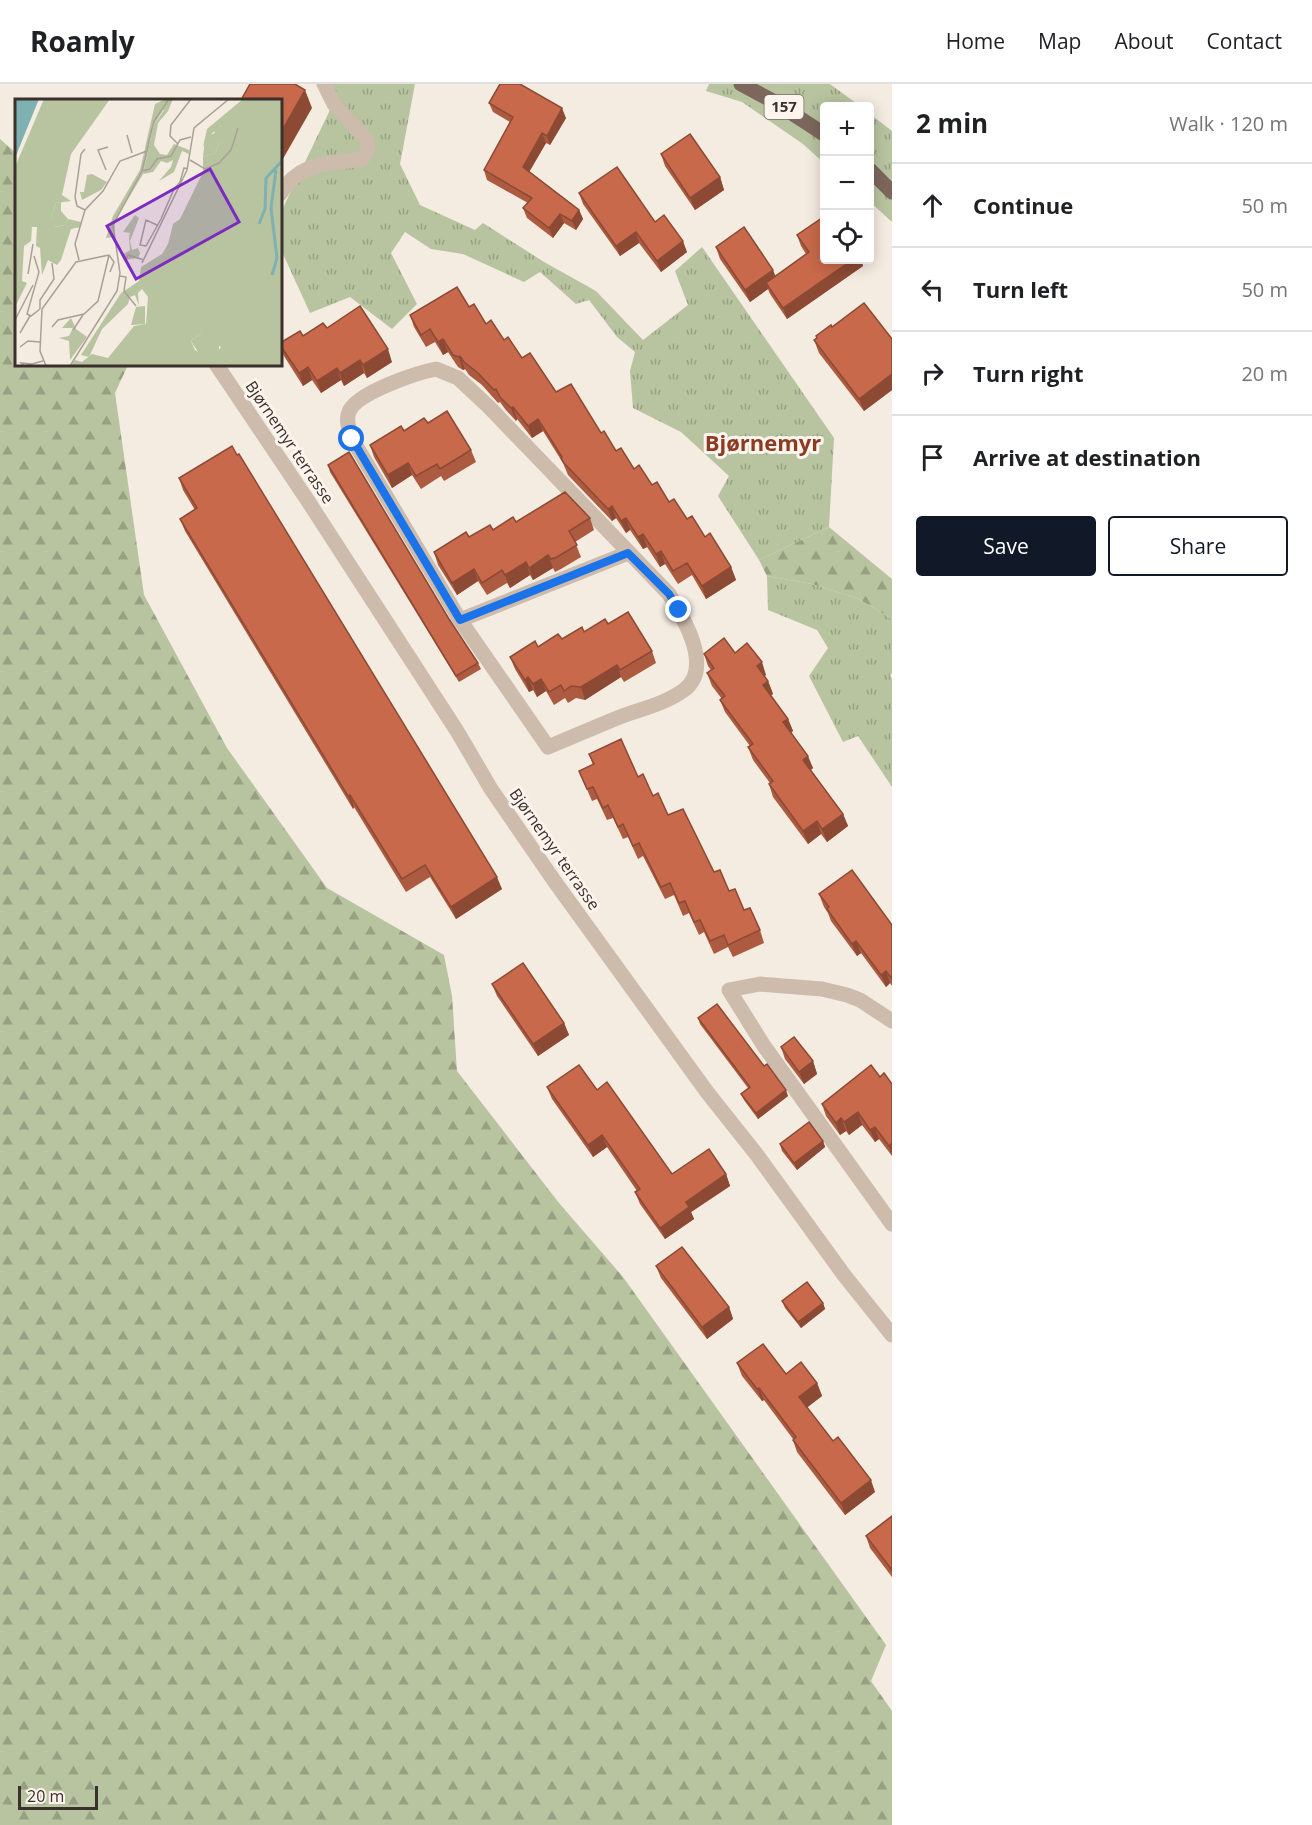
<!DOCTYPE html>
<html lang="en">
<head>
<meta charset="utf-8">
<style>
  body { margin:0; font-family:"Open Sans",sans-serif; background:#f2f2f2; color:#202124 }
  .controls { position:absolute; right:18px; top:18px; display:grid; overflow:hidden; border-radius:6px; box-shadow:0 3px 15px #0003 }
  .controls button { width:54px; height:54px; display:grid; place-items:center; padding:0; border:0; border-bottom:2px solid #e0e0e0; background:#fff; color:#202124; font:30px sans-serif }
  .scale { position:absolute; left:18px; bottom:15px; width:80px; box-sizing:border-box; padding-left:6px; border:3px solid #3b302b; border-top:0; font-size:16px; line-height:21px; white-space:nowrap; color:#3b302b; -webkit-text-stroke:4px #fbf5ee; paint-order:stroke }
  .stop { position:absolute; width:18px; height:18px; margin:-14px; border:4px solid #1a73e8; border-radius:50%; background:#fff }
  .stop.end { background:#1a73e8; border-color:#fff; box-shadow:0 2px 6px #0008 }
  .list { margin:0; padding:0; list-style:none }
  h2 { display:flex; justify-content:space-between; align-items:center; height:78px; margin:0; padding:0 24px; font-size:26px }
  h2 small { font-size:20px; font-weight:400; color:#757577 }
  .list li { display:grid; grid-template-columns:39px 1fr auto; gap:18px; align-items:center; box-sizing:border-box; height:84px; padding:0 24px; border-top:2px solid #e0e0e0 }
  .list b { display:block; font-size:22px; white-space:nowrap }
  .list em { font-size:20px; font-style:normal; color:#757577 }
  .actions { display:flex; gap:12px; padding:18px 24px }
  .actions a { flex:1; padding:14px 0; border:2px solid #111827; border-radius:6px; text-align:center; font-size:21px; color:#111827 }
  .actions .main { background:#111827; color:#fff }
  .icon { flex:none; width:33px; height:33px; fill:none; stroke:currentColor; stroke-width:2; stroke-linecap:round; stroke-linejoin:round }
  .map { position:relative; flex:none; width:892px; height:1741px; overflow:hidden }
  header { display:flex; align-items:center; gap:36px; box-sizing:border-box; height:84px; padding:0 30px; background:#fff; border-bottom:2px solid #e0e0e0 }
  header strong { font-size:28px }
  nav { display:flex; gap:33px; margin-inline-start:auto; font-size:21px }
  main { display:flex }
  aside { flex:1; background:#fff }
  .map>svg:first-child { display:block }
  .grass { fill:url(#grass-tufts) }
  .forest { fill:url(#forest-firs) }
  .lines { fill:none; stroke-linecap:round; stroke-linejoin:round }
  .street { stroke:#cdbbac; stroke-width:15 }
  .primary { stroke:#7d675c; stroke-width:15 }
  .wall { fill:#ac5a40 }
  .shaded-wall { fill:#8c4a34 }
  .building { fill:#c8694b; stroke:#8c4a34; stroke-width:1.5 }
  .route { stroke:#1a73e8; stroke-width:8 }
  .labels { text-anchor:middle; stroke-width:6; stroke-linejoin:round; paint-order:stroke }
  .shield { fill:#fbf5ee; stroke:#756b66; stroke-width:1.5 }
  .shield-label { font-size:15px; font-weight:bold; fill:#3b302b }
  .street-label { font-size:16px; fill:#3b302b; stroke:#fbf5ee }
  .district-label { font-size:22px; font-weight:bold; fill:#8c3b22; stroke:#fbf5ee }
  .inset-river { fill:none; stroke:#7fb0b2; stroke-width:3 }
  .inset-road { fill:none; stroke:#aaa098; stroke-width:1.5 }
  .view { fill:#7b2cbf; fill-opacity:0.15; stroke:#7b2cbf; stroke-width:3 }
  .inset-edge { fill:none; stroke:#3b302b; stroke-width:3 }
</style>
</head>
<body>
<header>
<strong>Roamly</strong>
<nav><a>Home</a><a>Map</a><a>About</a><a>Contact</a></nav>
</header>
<main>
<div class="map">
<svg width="892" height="1741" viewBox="0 0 892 1741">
  <defs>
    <pattern id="grass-tufts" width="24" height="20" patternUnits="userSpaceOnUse" patternTransform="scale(1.5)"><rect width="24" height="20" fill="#b8c4a0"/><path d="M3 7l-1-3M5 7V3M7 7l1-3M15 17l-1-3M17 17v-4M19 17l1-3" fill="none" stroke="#97a083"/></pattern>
    <pattern id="forest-firs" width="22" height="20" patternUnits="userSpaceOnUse" patternTransform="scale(1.5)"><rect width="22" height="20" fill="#b8c4a0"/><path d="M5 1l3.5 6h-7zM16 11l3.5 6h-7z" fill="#97a083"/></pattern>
  </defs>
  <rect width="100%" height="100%" fill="#f4ebe1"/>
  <g class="grass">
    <path d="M332 0H415L400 80 420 121 475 146 483 139 544 178 596 207 643 256 688 221 675 187 702 163 834 354 829 443 759 476 718 412 729 392 681 348 633 324 630 287 635 268 617 253 589 216 576 220 540 188 524 198 463 170 431 165 405 148 391 169 417 220 392 245 350 213 310 229 283 170 281 171V128L329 28Z"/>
    <path d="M709 0H830L860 22H824V79L803 60 742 18 706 7Z"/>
    <path d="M870 30 892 47V138L870 118Z"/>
    <path d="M767 492 812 500 857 514 892 535V589L890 591 892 595V703L858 652 843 658 809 592 828 564 817 546 768 526Z"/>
  </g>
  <g class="forest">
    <path d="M0 55 16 69V280L128 281 115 309 144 511 227 664 327 804 444 871 452 912 457 987 559 1119 623 1193 886 1561 871 1597 892 1627V1741H0Z"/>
    <path d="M829 443 892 495V535L857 514 812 500 767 492 759 476Z"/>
  </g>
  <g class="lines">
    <g class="street">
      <path d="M280 110C301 76 328 81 362 75 368 68 369 64 366 55L334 20 324 0"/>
      <path d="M216 280 308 417 457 647 491 705 555 798 707 1008 757 1071 844 1191 892 1251"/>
      <path d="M436 285 458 294 489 323 669 510C683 533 714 584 684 606 666 619 645 624 625 631 599 641 573 653 548 663L460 536 352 355C350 346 345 337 349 328 356 309 416 289 436 285Z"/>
      <path d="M460 536 628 469"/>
      <path d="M892 937 860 916 847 911 822 905 760 900 729 906 764 962 892 1140"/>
    </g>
    <g class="primary">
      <path d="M741 0 773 17 824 50"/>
      <path d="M870 86 892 108"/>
    </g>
  </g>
  <g class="wall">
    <path d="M489 19 566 34 550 61 546 59 529 87 579 126 583 135 576 146 564 139 553 154 527 134 523 124 528 119 487 96 484 86 510 38 493 28Z"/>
    <path d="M661 70 720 93 724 106 695 126 665 82Z"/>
    <path d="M579 109 655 138 687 168 661 188 639 159 620 172 583 120Z"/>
    <path d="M797 151 825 176H861L863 182 787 235 770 210 768 205 750 218 720 175 716 163 775 192 806 170 801 162Z"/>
    <path d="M469 223 556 308 601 349 616 367 634 385 705 453 731 483 736 496 706 515 692 491 678 500 665 480 660 483 647 463 643 465 630 446 626 449 616 434 612 437 568 391 563 379 543 347 532 354 517 335 516 337 505 325 500 318 498 319 482 301 469 291 465 285 463 286 458 283 448 268 443 271 435 258 426 263 414 243 410 231Z"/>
    <path d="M832 243 892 255V306L864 327 819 269 814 256Z"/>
    <path d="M327 244 392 278 367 294 364 289 344 302 341 296 321 309 312 296 303 302 284 272 280 263V259Z"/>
    <path d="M428 339 471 366 476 378 444 397 441 392 421 405 412 391 392 404 374 373 370 361 404 347Z"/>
    <path d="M328 381 449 535 478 579 481 585 459 598 330 388Z"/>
    <path d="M179 394 502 805 456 835 430 793 406 808 354 723 353 725 185 447 180 435 195 426 183 406Z"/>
    <path d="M590 434 594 446 575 458 581 473 561 485 555 488 553 484 533 496 530 491 510 504 507 499 487 511 478 497 457 511 438 481 434 468 469 453 516 438Z"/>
    <path d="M608 540 652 567 656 579 624 598 621 593 585 616 576 614 568 619 565 614 554 621 546 607 537 613 533 606 529 608 515 585 510 573Z"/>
    <path d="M735 569 766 591 764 592 768 597 773 610 771 611 788 635 793 647 791 648 813 684 811 686 843 730 848 742 827 758 821 750 808 760 773 713 769 700 770 699 753 676 748 663 750 662 725 628 720 616 722 615 712 602 707 589 711 586 708 582 704 570Z"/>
    <path d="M589 670 638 693 760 846 764 859 733 873 728 863 714 870 704 848 699 851 689 829 683 832 674 811 665 815 643 772 638 775 628 753 623 755 613 734 607 736 597 715 592 717 579 687 593 681Z"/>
    <path d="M819 810 892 841V902L890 899 886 903 861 869 857 872 831 837 828 829 824 823Z"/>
    <path d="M492 900 564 939 569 951 538 972 497 912Z"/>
    <path d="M698 934 764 982 788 1012 758 1035 744 1016 741 1010 748 1004 700 940Z"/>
    <path d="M781 963 813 977 817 990 804 1000 785 975Z"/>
    <path d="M880 993 892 1000V1072L879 1055 875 1058 862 1041 849 1051 846 1047 840 1051 826 1032 822 1020Z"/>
    <path d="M547 1003 597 1006 672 1090H726L730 1102 691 1128 694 1135 665 1155 640 1120 635 1108 637 1107 607 1063 593 1073 552 1015Z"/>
    <path d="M823 1057 825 1063 797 1086 782 1067 780 1060Z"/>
    <path d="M656 1182 729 1223 733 1235 707 1255 661 1194Z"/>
    <path d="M782 1217 823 1219 825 1225 801 1244 785 1224Z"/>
    <path d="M737 1279 786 1290 817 1299 822 1312 807 1323 833 1357 875 1408 845 1431 797 1368 793 1356V1355L764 1316 762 1317 742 1292Z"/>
    <path d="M892 1432V1493L870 1464 866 1452Z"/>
  </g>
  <g class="shaded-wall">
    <path d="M305 6 312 24 280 80V50Z"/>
    <path d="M562 24 566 34 550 61 547 52Z"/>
    <path d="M542 49 546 59 527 92 523 83Z"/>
    <path d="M720 93 724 106 695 126 690 114Z"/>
    <path d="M579 126 583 135 576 146 572 137Z"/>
    <path d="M560 130 564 139 553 154 549 144Z"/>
    <path d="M636 148 639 159 620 172 616 162Z"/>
    <path d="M683 157 687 168 661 188 657 177Z"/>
    <path d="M852 176H861L863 182 787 235 783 224Z"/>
    <path d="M773 186 778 198 766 199 768 205 750 218 745 206Z"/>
    <path d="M443 255 448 268 443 271 438 258Z"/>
    <path d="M388 265 392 278 367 294 363 281Z"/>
    <path d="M460 272 465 285 463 286 459 273Z"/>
    <path d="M360 276 364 289 344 302 340 289Z"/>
    <path d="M308 283 312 296 303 302 299 289Z"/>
    <path d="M337 284 341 296 321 309 317 297Z"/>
    <path d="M892 290V306L864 327 859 315Z"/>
    <path d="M513 323 517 335 516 337 511 324Z"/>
    <path d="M538 335 543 347 532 354 528 342Z"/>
    <path d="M408 379 412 391 392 404 388 391Z"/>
    <path d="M612 422 616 434 612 437 608 425Z"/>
    <path d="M626 434 630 446 626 449 621 437Z"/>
    <path d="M643 450 647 463 643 465 638 453Z"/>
    <path d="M661 467 665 480 660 483 656 470Z"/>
    <path d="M548 471 553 484 533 496 529 484Z"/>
    <path d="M526 478 530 491 510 504 505 491Z"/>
    <path d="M731 483 736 496 706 515 702 502Z"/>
    <path d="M474 485 478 497 457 511 452 499Z"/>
    <path d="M762 578 766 591 761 594 757 582Z"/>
    <path d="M617 581 621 593 585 616 581 603Z"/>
    <path d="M528 593 533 606 529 608 525 596Z"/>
    <path d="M541 595 546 607 537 613 533 600Z"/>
    <path d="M768 597 773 610 768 613 763 601Z"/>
    <path d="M788 635 793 647 788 651 783 638Z"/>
    <path d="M808 672 813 684 808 688 803 676Z"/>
    <path d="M350 711 354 723 353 725 348 712Z"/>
    <path d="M843 730 848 742 827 758 822 745Z"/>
    <path d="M817 737 821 750 808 760 803 747Z"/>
    <path d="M497 793 502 805 456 835 451 823Z"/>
    <path d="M856 857 861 869 857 872 852 860Z"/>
    <path d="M886 887 890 899 886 903 881 891Z"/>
    <path d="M564 939 569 951 538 972 533 960Z"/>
    <path d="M813 977 817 990 804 1000 799 988Z"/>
    <path d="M786 1006 788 1012 758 1035 756 1029Z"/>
    <path d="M858 1028 862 1041 849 1051 844 1038Z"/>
    <path d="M841 1034 846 1047 840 1051 836 1039Z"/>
    <path d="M875 1043 879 1055 875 1058 870 1046Z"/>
    <path d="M602 1051 607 1063 593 1073 588 1061Z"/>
    <path d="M823 1057 825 1063 797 1086 794 1079Z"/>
    <path d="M892 1059V1071L889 1062Z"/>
    <path d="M726 1090 730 1102 691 1128 694 1135 665 1155 660 1144 686 1118Z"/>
    <path d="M823 1219 825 1225 801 1244 798 1238Z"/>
    <path d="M729 1223 733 1235 707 1255 702 1243Z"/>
    <path d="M817 1299 822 1312 804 1326 799 1313Z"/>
    <path d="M759 1304 764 1316 762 1317 757 1305Z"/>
    <path d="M871 1396 875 1408 845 1431 841 1419Z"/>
  </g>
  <g class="building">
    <path d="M250 0H295L305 6 280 50V16H241Z"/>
    <path d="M500 0H520L562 24 547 52 542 49 523 83 579 126 572 137 560 130 549 144 523 124 532 114 484 86 513 33 489 19Z"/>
    <path d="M690 50 720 93 690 114 661 70Z"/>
    <path d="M617 83 655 138 664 131 683 157 657 177 636 148 616 162 579 109Z"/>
    <path d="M825 132V176H852L783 224 766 199 809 168 797 151Z"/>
    <path d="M744 143 773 186 745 206 716 163Z"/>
    <path d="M457 203 469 223 474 220 486 240 491 236 504 256 508 253 522 274 530 269 556 308 571 300 601 349 604 347 616 367 621 364 634 385 639 381 652 401 657 398 669 418 674 415 687 435 692 432 705 453 710 449 731 483 702 502 687 479 673 487 661 467 656 470 643 450 638 453 626 434 621 437 612 422 608 425 564 379 561 374 562 373 538 335 528 342 513 323 511 324 500 313 496 305 494 306 478 289 464 278 460 272 459 273 453 271 443 255 438 258 430 245 421 251 410 231Z"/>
    <path d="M864 219 892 255V290L859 315 814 256 817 254 816 252 831 241 832 243Z"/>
    <path d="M360 222 388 265 363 281 360 276 340 289 337 284 317 297 308 283 299 289 280 261V259L300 247 303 252 323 239 327 244Z"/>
    <path d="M447 327 471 366 440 385 437 380 416 392 408 379 388 391 370 361 401 342 404 347 424 334 428 339Z"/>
    <path d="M232 362 237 371 239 370 497 793 451 823 425 781 402 795 350 711 348 712 180 435 197 424 179 394Z"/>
    <path d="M349 368 449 535 478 579 456 592 328 381Z"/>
    <path d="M565 408 590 434 569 447 577 461 557 473 551 475 548 471 529 484 526 478 505 491 502 486 482 499 474 485 452 499 434 468 466 448 469 453 490 441 493 446 513 433 516 438Z"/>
    <path d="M628 528 652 567 620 586 617 581 581 603 571 602 564 607 561 601 549 608 541 595 533 600 528 593 525 596 510 573 535 557 538 563 558 550 562 555 582 543 584 548 605 535 608 540Z"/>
    <path d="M724 554 735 569 747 559 762 578 757 582 768 597 763 601 788 635 783 638 808 672 803 676 843 730 822 745 817 737 803 747 769 700 773 697 748 663 753 660 720 616 725 612 707 589 714 584 704 570Z"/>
    <path d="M621 655 638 693 643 690 653 712 658 709 668 731 683 725 714 788 720 786 729 807 735 805 744 826 750 824 760 846 728 861 724 851 710 857 700 836 694 838 685 817 679 819 670 799 661 803 639 759 633 762 623 740 618 743 608 721 603 724 593 703 587 705 579 687 594 680 589 670Z"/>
    <path d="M852 786 892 841V895L886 887 881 891 856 857 852 860 827 825 829 823 819 810Z"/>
    <path d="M523 879 564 939 533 960 492 900Z"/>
    <path d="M717 920 764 982 767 980 786 1006 756 1029 741 1010 750 1003 698 934Z"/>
    <path d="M794 953 813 977 799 988 781 963Z"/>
    <path d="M579 981 597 1006 607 998 672 1090 709 1065 726 1090 686 1118 689 1123 660 1144 635 1108 640 1105 602 1051 588 1061 547 1003Z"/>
    <path d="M871 981 880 993 884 989 892 1000V1059L889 1062 875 1043 870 1046 858 1028 844 1038 841 1034 836 1039 822 1020Z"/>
    <path d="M809 1038 823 1057 794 1079 780 1060Z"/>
    <path d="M682 1163 729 1223 702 1243 656 1182Z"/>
    <path d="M807 1198 823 1219 798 1238 782 1217Z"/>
    <path d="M763 1260 786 1290 801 1278 817 1299 799 1313 833 1357 838 1353 871 1396 841 1419 793 1356 796 1353 759 1304 757 1305 737 1279Z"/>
    <path d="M892 1432V1486L866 1452Z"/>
  </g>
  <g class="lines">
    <path class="route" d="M352 355 460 536 628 469 669 510 679 526"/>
  </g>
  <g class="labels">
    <rect class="shield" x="764.5" y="11" width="39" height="24" rx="4.5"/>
    <g class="shield-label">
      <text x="784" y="28">157</text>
    </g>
    <g class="street-label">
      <text transform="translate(290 358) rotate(56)" y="6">Bjørnemyr terrasse</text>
      <text transform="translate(555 765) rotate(55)" y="6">Bjørnemyr terrasse</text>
    </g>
    <g class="district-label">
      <text x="763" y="367">Bjørnemyr</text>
    </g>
  </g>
  <g transform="translate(15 15)">
    <rect width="267" height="267" fill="#f4ebe1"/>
    <path d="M151 0H158L153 12 148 11 138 28 128 75 100 122 99 138 91 139 98 117 125 71 140 5ZM201 33 204 45 200 54 188 58 190 40ZM159 45 174 51V55L167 52 159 73 144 82 156 68 158 61 152 64V56ZM46 103V112L53 120 49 126 39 128 36 118 41 104ZM120 116 124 119 115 142 117 151 123 149 125 154 123 159 109 161 107 156 115 151 114 138 115 134 108 133Z" fill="#b8c4a0"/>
    <path d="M29 0H95L56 55 47 96 56 102 41 104 36 118 40 128 49 126 53 120 66 123 65 128 56 130 46 161 42 166 33 161 27 176 25 149 21 147 22 128H17L16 142 9 147 7 182 12 184 0 208V68ZM228 0H267V267H56L60 261 67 263 77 255 93 259 119 227 131 225 133 198 127 190 123 194 124 207 120 196 115 198 113 205 87 230 74 258 66 256 106 194 124 182 126 168 147 155 153 145 158 125 165 120 188 73V58L200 54 204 45 199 32 188 48 192 30ZM186 234 206 248 197 262 180 251 176 242ZM149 11 153 12 143 24 139 46 145 55 152 56V64L146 62 138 73 128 75 138 28ZM77 75 92 83 86 91 67 101 65 93H69L72 76ZM56 219 61 230 72 238 55 261 54 242 44 239 54 237 58 229H47Z" fill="#b8c4a0" fill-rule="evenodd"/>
    <path d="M247 160 251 161 256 182H267V214L247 204 218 232 213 230 239 187ZM198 232 204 238V256L197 262 188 261 176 242 186 234Z" fill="#b8c4a0"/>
    <path d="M130 207V225L116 226 121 208Z" fill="#b8c4a0"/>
    <path d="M0 0H24L0 59Z" fill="#7fb0b2"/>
    <path class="inset-river" d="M244 125 250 110 251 79 267 62M257 176 262 159 256 109 261 71"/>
    <path class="inset-road" d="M112 36 117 54M133 45 139 22 154 0M163 45 155 37 156 26 176 0M175 61 190 70 204 64 216 51 223 29M91 71 83 51 93 48M127 72 135 70 142 60 156 57 165 41 176 38M70 111 62 107 60 98 66 55 70 50M142 126 131 121 125 146 131 147 146 120 159 90 165 83 169 69 173 70M94 156 99 163 95 173M19 157 24 173 12 215 16 217 25 210M64 161 60 145 70 111 88 92 105 62 132 52M111 161 113 156 129 161M127 164 172 71 179 29 214 0M13 175 18 145M105 177 111 178 109 192 121 207M25 210V201L39 180 37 164M0 221 18 186M37 228 43 221 69 215 83 202 94 156M58 231 68 216M5 234 15 217M5 248 13 242 25 243M17 265 6 264 9 267 14 266 24 263 28 262M31 267 25 252 27 210 61 163 94 156M55 267 102 192 105 174 98 126 127 72 134 43"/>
    <path class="view" d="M195 70 224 123 121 180 92 127Z"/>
    <rect width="267" height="267" class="inset-edge"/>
  </g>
</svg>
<div class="controls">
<button>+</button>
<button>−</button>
<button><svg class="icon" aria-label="locate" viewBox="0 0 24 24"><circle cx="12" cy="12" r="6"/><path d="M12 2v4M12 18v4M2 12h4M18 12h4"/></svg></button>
</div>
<div class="scale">20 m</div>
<div class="stop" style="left:352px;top:355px"></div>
<div class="stop end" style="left:679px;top:526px"></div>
</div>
<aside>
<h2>2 min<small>Walk · 120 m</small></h2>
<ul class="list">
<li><svg class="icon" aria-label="ahead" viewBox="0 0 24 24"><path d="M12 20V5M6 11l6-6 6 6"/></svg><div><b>Continue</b></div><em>50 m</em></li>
<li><svg class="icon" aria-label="left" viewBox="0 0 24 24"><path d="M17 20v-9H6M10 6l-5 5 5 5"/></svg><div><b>Turn left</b></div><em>50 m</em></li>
<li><svg class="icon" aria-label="right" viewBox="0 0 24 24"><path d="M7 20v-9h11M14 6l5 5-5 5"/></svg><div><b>Turn right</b></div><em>20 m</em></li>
<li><svg class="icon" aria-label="arrive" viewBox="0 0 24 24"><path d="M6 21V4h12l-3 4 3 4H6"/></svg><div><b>Arrive at destination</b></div></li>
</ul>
<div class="actions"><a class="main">Save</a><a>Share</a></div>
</aside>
</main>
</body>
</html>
